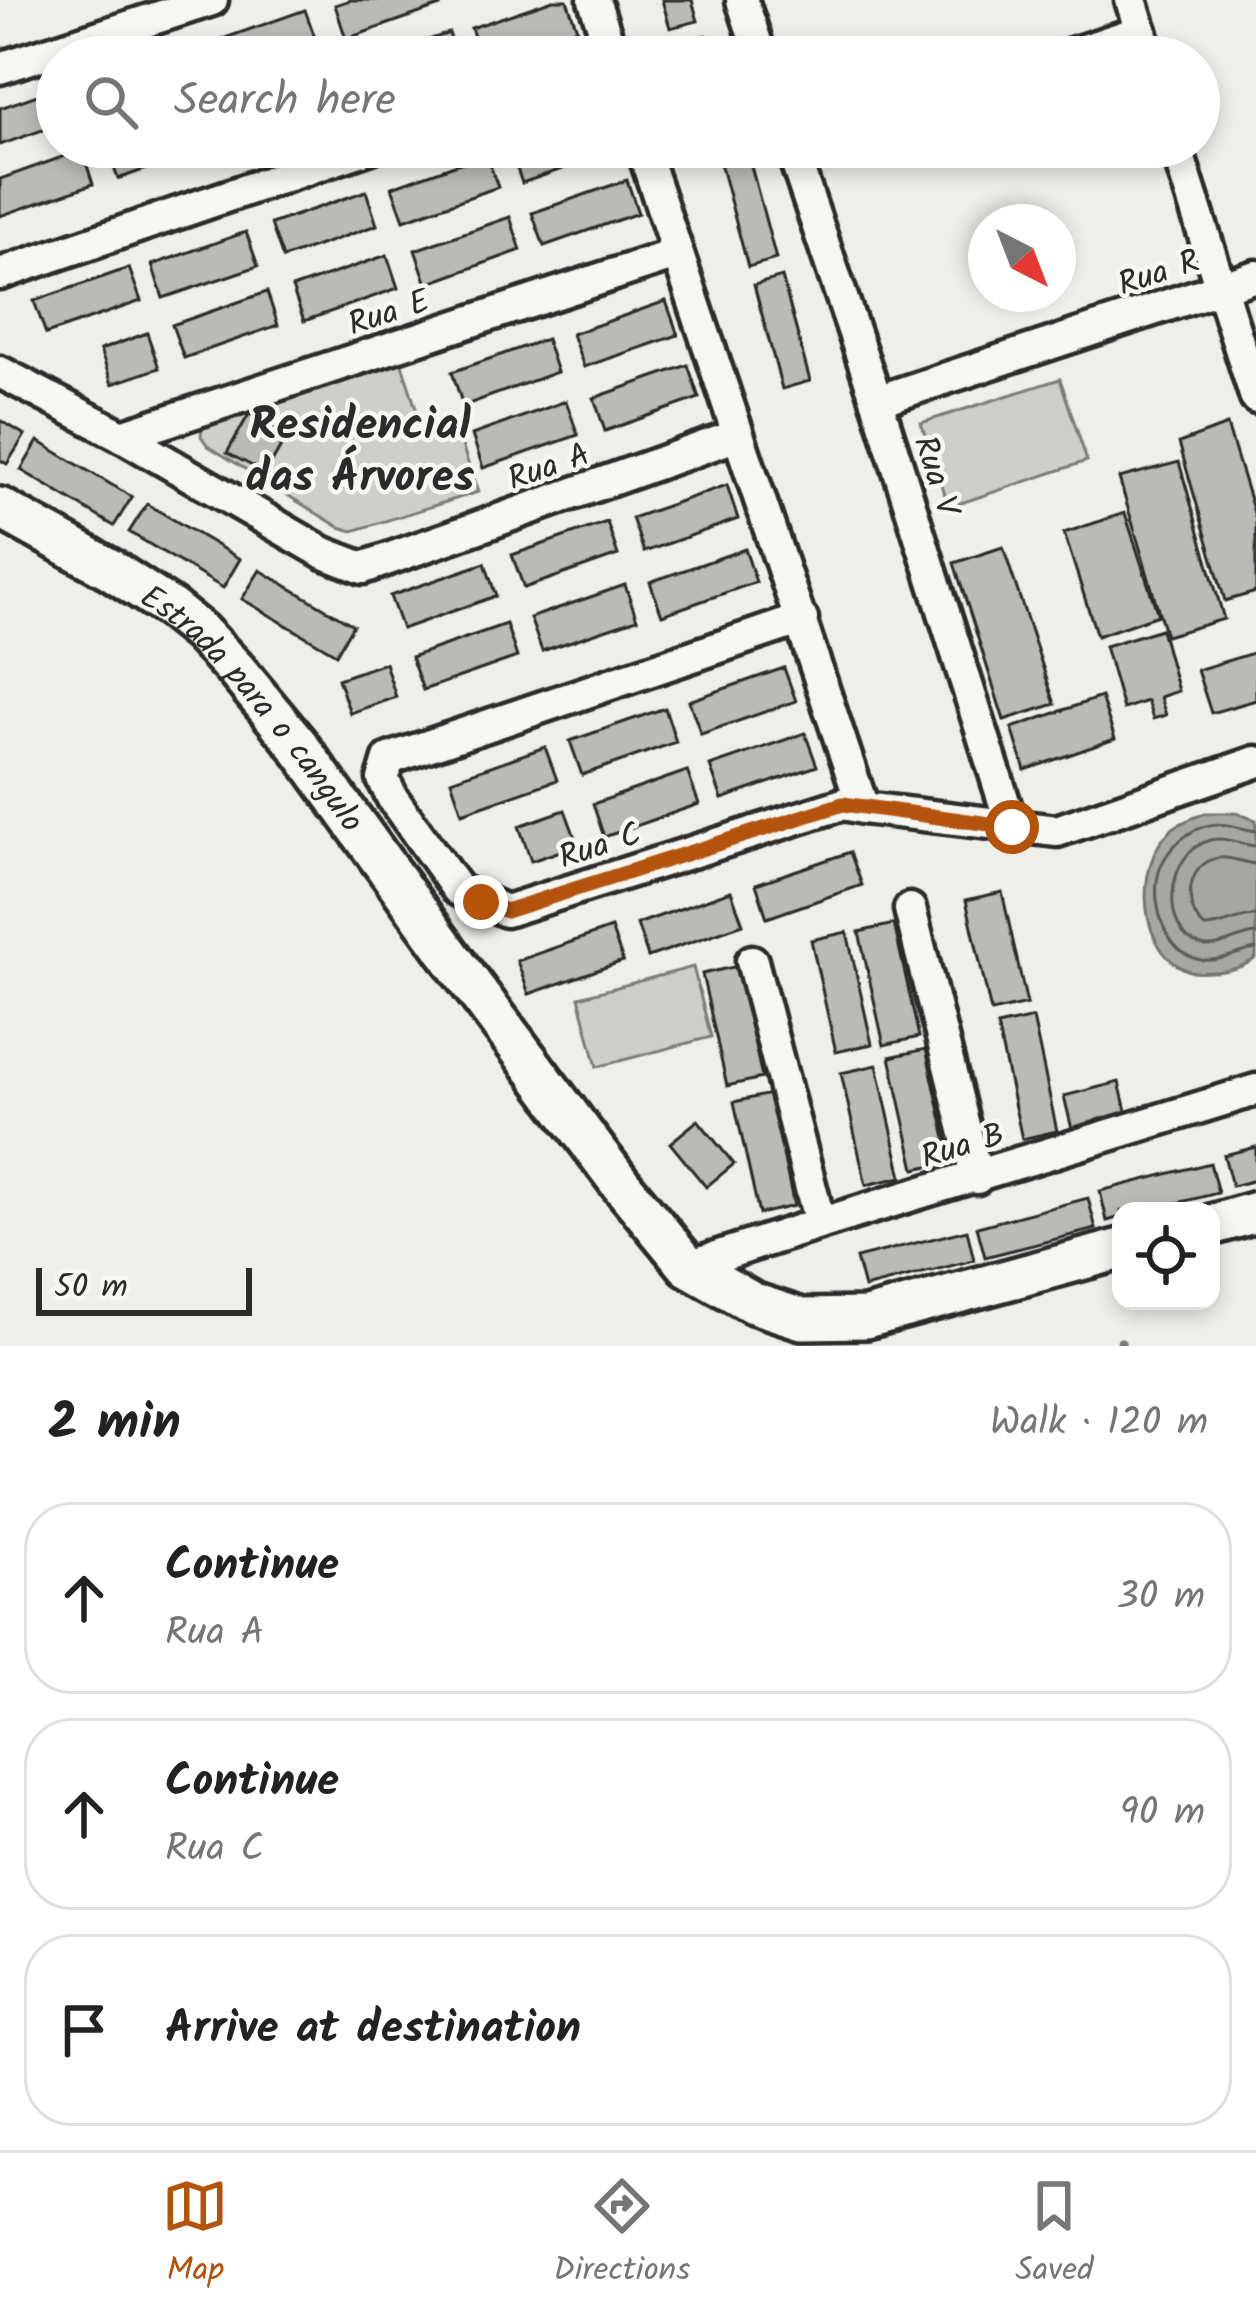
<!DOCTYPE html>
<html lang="en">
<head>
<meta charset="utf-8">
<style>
  body { margin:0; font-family:Kalam,sans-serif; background:#f6f6f6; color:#222 }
  .controls { position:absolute; right:36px; bottom:36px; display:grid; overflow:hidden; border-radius:24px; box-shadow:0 6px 18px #0003 }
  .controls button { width:108px; height:108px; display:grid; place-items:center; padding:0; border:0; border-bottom:3px solid #e0e0e0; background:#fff; color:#222; font:60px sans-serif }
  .compass { position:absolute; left:968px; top:204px; width:108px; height:108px; border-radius:50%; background:#fff; box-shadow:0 6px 18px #0003; rotate:138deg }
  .scale { position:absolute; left:36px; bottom:30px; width:216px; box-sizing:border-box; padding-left:12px; border:6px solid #2b2b2b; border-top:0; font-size:33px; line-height:42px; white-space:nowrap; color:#2b2b2b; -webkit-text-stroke:9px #f6f6f2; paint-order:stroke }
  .stop { position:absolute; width:36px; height:36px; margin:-27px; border:9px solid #b45309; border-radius:50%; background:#fff }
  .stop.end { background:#b45309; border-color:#fff; box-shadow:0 3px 12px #0008 }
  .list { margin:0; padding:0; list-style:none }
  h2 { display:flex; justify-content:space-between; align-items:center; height:156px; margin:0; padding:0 48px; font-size:51px }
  h2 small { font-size:39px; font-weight:400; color:#767676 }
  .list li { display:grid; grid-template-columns:78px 1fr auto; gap:36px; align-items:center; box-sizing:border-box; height:192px; margin:0 24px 24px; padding:0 24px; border:3px solid #e0e0e0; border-radius:48px }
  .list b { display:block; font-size:45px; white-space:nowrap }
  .list p { margin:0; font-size:39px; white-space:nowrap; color:#767676 }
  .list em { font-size:39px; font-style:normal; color:#767676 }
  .icon { flex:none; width:66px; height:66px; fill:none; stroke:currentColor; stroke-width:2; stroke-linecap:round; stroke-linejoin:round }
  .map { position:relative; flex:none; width:1256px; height:1346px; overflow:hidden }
  .search { position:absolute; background:#fff; box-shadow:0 6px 18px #0003; left:36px; right:36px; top:36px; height:132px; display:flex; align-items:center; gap:30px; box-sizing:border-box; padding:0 42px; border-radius:66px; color:#767676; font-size:45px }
  .sheet { height:804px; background:#fff }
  nav { display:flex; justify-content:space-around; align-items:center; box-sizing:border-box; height:168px; border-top:3px solid #e0e0e0; background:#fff; font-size:33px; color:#767676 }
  nav a { display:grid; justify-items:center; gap:6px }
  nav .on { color:#b45309 }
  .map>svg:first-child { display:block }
  .green { fill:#cececa; stroke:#7c7c7a; stroke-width:3 }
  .water { fill:#a6a6a3; stroke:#757573; stroke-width:3 }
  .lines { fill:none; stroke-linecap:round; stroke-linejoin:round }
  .shore { stroke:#5c5c5b; stroke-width:3 }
  .stream { stroke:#757573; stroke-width:9 }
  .building { fill:#babab7; stroke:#2b2b2b; stroke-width:3 }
  .minor-casing { stroke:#2b2b2b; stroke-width:39 }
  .tertiary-casing { stroke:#2b2b2b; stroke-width:48 }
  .minor { stroke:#f6f6f2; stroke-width:30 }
  .tertiary { stroke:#f6f6f2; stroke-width:39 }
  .route { stroke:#b45309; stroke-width:15 }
  .labels { text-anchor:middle; stroke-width:9; stroke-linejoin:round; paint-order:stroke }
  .street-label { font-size:33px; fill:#2b2b2b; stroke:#f6f6f2 }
  .district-label { font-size:45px; font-weight:bold; fill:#2b2b2b; stroke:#f6f6f2 }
</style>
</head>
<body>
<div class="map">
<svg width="1256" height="1346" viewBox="0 0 1256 1346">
  <rect width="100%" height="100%" fill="#eeeeea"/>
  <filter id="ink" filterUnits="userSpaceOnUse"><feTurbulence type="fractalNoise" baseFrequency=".00833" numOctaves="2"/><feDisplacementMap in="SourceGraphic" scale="24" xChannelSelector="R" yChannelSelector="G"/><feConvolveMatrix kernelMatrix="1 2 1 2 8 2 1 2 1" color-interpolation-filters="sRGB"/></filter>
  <g filter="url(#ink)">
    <g class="green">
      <path d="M401 361 424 434 456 428 478 492 353 531 339 527 208 446 201 436 202 425 340 377Z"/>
      <path d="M1060 379 1087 461 949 507 921 423Z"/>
      <path d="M693 967 711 1037 597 1067 579 997Z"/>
    </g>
    <path class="water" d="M1205 813H1236L1256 820V958C1244 967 1227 972 1212 972 1206 972 1199 973 1193 972 1137 957 1133 864 1171 830 1179 822 1195 818 1205 813Z"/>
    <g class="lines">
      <g class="shore">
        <path d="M1256 831C1240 829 1226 822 1210 825 1189 829 1169 847 1161 866 1148 897 1164 955 1201 960 1221 962 1237 952 1256 949"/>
        <path d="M1256 846C1240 845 1226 836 1210 840 1164 853 1160 934 1201 945 1220 950 1238 935 1256 934"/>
        <path d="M1256 864C1243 863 1230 856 1218 858 1186 863 1182 910 1205 927 1223 927 1238 916 1256 916"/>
      </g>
      <path class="stream" d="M1121 1342V1346"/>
    </g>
    <g class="building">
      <path d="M350 0H438L440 6 346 39 335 5Z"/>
      <path d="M553 0H567L577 29 497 57H481L471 28Z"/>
      <path d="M662 0H692L698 21 670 28Z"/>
      <path d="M305 10 317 43 278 57H216L211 43Z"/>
      <path d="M449 33 457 57H379Z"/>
      <path d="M706 35 712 57H681L677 43Z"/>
      <path d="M57 88V125L0 145V108Z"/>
      <path d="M107 147H208L118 179Z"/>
      <path d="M516 147H615L616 150 522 183 510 149Z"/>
      <path d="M82 150 93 184 0 216V179Z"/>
      <path d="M486 154 498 187 404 220 392 187Z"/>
      <path d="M748 155 776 259 748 267 720 163Z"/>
      <path d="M627 180 638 213 544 246 532 213Z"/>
      <path d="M366 191 377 225 283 258 271 224Z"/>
      <path d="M510 217 521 250 427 284 415 250Z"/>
      <path d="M246 232 258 266 163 298 152 265Z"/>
      <path d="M387 255 398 288 304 321 292 288Z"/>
      <path d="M129 268 141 301 46 334 34 301Z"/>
      <path d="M782 277 810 381 782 389 754 285Z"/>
      <path d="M267 292 278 325 184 358 172 325Z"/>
      <path d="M666 301 678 335 584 367 572 334Z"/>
      <path d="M147 333 159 368 112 384 100 350Z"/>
      <path d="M546 339 557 372 463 406 452 372Z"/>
      <path d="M688 365 699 398 605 431 594 398Z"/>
      <path d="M566 401 578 435 483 468 472 435Z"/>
      <path d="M249 414 288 434 266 473 227 453Z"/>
      <path d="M0 420 25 435 7 464 0 460Z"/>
      <path d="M1227 425 1256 519V592L1225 601 1179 443Z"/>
      <path d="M38 441 132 497 114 526 21 470Z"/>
      <path d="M1179 462 1224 619 1166 636 1119 478Z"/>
      <path d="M727 485 738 519 644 552 632 518Z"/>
      <path d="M147 504 240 559 223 588 129 532Z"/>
      <path d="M1125 513 1158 615 1097 636 1064 533Z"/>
      <path d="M607 522 618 555 524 588 512 555Z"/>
      <path d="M1003 547 1055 704 1004 720 954 563Z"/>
      <path d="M745 549 756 582 662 615 650 582Z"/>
      <path d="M485 563 496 596 402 629 390 596Z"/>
      <path d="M260 570 353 625 336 654 242 599Z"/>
      <path d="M625 585 637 619 542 651 530 618Z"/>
      <path d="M506 624 517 657 423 690 411 657Z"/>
      <path d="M1161 629 1178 691 1160 697 1166 715 1153 719 1147 701 1123 709 1105 646Z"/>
      <path d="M1256 652V700L1211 713 1197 670Z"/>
      <path d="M385 663 396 697 350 713 338 679Z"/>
      <path d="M784 668 796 701 701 734 689 701Z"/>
      <path d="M1101 697 1115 739 1025 770 1012 728Z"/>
      <path d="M665 708 676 742 582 775 570 741Z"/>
      <path d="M805 733 817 766 722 799 710 766Z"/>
      <path d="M545 747 557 780 462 813 451 780Z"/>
      <path d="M687 771 699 804 604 837 593 804Z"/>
      <path d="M565 810 578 845 531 861 519 826Z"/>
      <path d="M850 852 862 885 767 918 756 884Z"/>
      <path d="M731 891 743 924 648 957 637 924Z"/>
      <path d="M1002 892 1027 1004 991 1012 966 900Z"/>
      <path d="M894 924 919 1037 884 1045 859 932Z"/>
      <path d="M611 928 623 961 529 994 517 961Z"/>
      <path d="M847 932 872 1044 836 1052 811 940Z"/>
      <path d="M738 966 762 1078 727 1086 702 974Z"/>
      <path d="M1033 1018 1057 1131 1022 1139 997 1026Z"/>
      <path d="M926 1049 951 1161 915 1169 890 1057Z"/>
      <path d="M877 1065 902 1177 866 1185 841 1073Z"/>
      <path d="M1119 1082 1127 1115 1072 1129 1064 1096Z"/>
      <path d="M770 1094 794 1206 759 1214 734 1102Z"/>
      <path d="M698 1120 734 1164 706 1187 670 1143Z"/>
      <path d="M1256 1147V1180L1232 1186 1224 1155Z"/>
      <path d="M1210 1163 1218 1193 1145 1211H1121V1217L1107 1221 1100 1191Z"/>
      <path d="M1088 1198 1096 1229 985 1257 977 1227Z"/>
      <path d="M967 1230 974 1260 864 1288 856 1258Z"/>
    </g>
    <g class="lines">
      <defs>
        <g id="minor">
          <path d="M594 0 613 57"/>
          <path d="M742 0 761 57"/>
          <path d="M1131 0 1149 57"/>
          <path d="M1063 57 1141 31"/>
          <path d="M0 68 212 0"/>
          <path d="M642 147 863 808 843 804 506 911 458 890 393 799 383 779 389 759 802 619"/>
          <path d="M791 147 877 401 1012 827"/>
          <path d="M1176 147 1256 398"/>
          <path d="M0 274 371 147"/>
          <path d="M0 372 122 436 324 553 363 568 738 435"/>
          <path d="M877 401 1256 276"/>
          <path d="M122 436 676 254"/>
          <path d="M863 808 1057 831 1256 762"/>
          <path d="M910 909 977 1178"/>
          <path d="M752 961 820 1223"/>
          <path d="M688 1266C877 1204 1067 1149 1256 1090"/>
        </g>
        <g id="tertiary">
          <path id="s1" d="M0 508 110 569 170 608 200 632 236 670 298 745 456 964 620 1183 688 1266 753 1303 802 1319 866 1318 1121 1249"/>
          <path d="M1211 1225 1256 1212"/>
        </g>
      </defs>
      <use href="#minor" class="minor-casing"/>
      <use href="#tertiary" class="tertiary-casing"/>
      <use href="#minor" class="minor"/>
      <use href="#tertiary" class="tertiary"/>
    </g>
  </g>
  <g class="lines" filter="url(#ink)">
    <path class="route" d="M481 902 506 911 843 804 1012 827"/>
  </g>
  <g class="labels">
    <g class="street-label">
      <text transform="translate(1158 271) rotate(-18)" y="12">Rua R</text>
      <text transform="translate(388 311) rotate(-18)" y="12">Rua E</text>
      <text transform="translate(548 465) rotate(-19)" y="12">Rua A</text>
      <text transform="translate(938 475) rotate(72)" y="12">Rua V</text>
      <text dy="12" stroke="none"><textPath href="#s1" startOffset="327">Estrada para o cangulo</textPath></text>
      <text transform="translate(599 844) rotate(-18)" y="12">Rua C</text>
      <text transform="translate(962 1144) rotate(-17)" y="12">Rua B</text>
    </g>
    <g class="district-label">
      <text x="360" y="439">Residencial<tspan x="360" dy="52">das Árvores</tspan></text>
    </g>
  </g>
</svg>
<div class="controls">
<button><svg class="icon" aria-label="locate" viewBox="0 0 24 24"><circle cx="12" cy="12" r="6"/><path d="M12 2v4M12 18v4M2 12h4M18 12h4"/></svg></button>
</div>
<svg class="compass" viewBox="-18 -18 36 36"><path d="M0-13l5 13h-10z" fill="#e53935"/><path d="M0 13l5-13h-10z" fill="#767676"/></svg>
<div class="scale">50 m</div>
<div class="stop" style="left:1012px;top:827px"></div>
<div class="stop end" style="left:481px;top:902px"></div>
<div class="search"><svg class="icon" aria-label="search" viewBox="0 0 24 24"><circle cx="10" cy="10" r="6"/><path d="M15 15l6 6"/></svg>Search here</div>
</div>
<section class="sheet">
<h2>2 min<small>Walk · 120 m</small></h2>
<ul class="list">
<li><svg class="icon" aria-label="ahead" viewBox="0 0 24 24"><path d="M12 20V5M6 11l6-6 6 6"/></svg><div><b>Continue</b><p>Rua A</p></div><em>30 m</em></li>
<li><svg class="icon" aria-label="ahead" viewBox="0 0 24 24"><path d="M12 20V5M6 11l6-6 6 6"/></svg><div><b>Continue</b><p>Rua C</p></div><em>90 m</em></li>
<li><svg class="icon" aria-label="arrive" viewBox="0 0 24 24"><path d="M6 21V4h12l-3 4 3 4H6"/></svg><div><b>Arrive at destination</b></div></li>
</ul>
</section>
<nav>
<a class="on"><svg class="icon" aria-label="map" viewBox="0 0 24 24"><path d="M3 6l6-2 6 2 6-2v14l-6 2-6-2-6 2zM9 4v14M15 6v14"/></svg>Map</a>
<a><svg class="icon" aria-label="directions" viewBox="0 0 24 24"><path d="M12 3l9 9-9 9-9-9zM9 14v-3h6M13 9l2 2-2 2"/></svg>Directions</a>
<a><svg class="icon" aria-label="saved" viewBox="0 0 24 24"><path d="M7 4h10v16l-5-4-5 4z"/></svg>Saved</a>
</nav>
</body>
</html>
